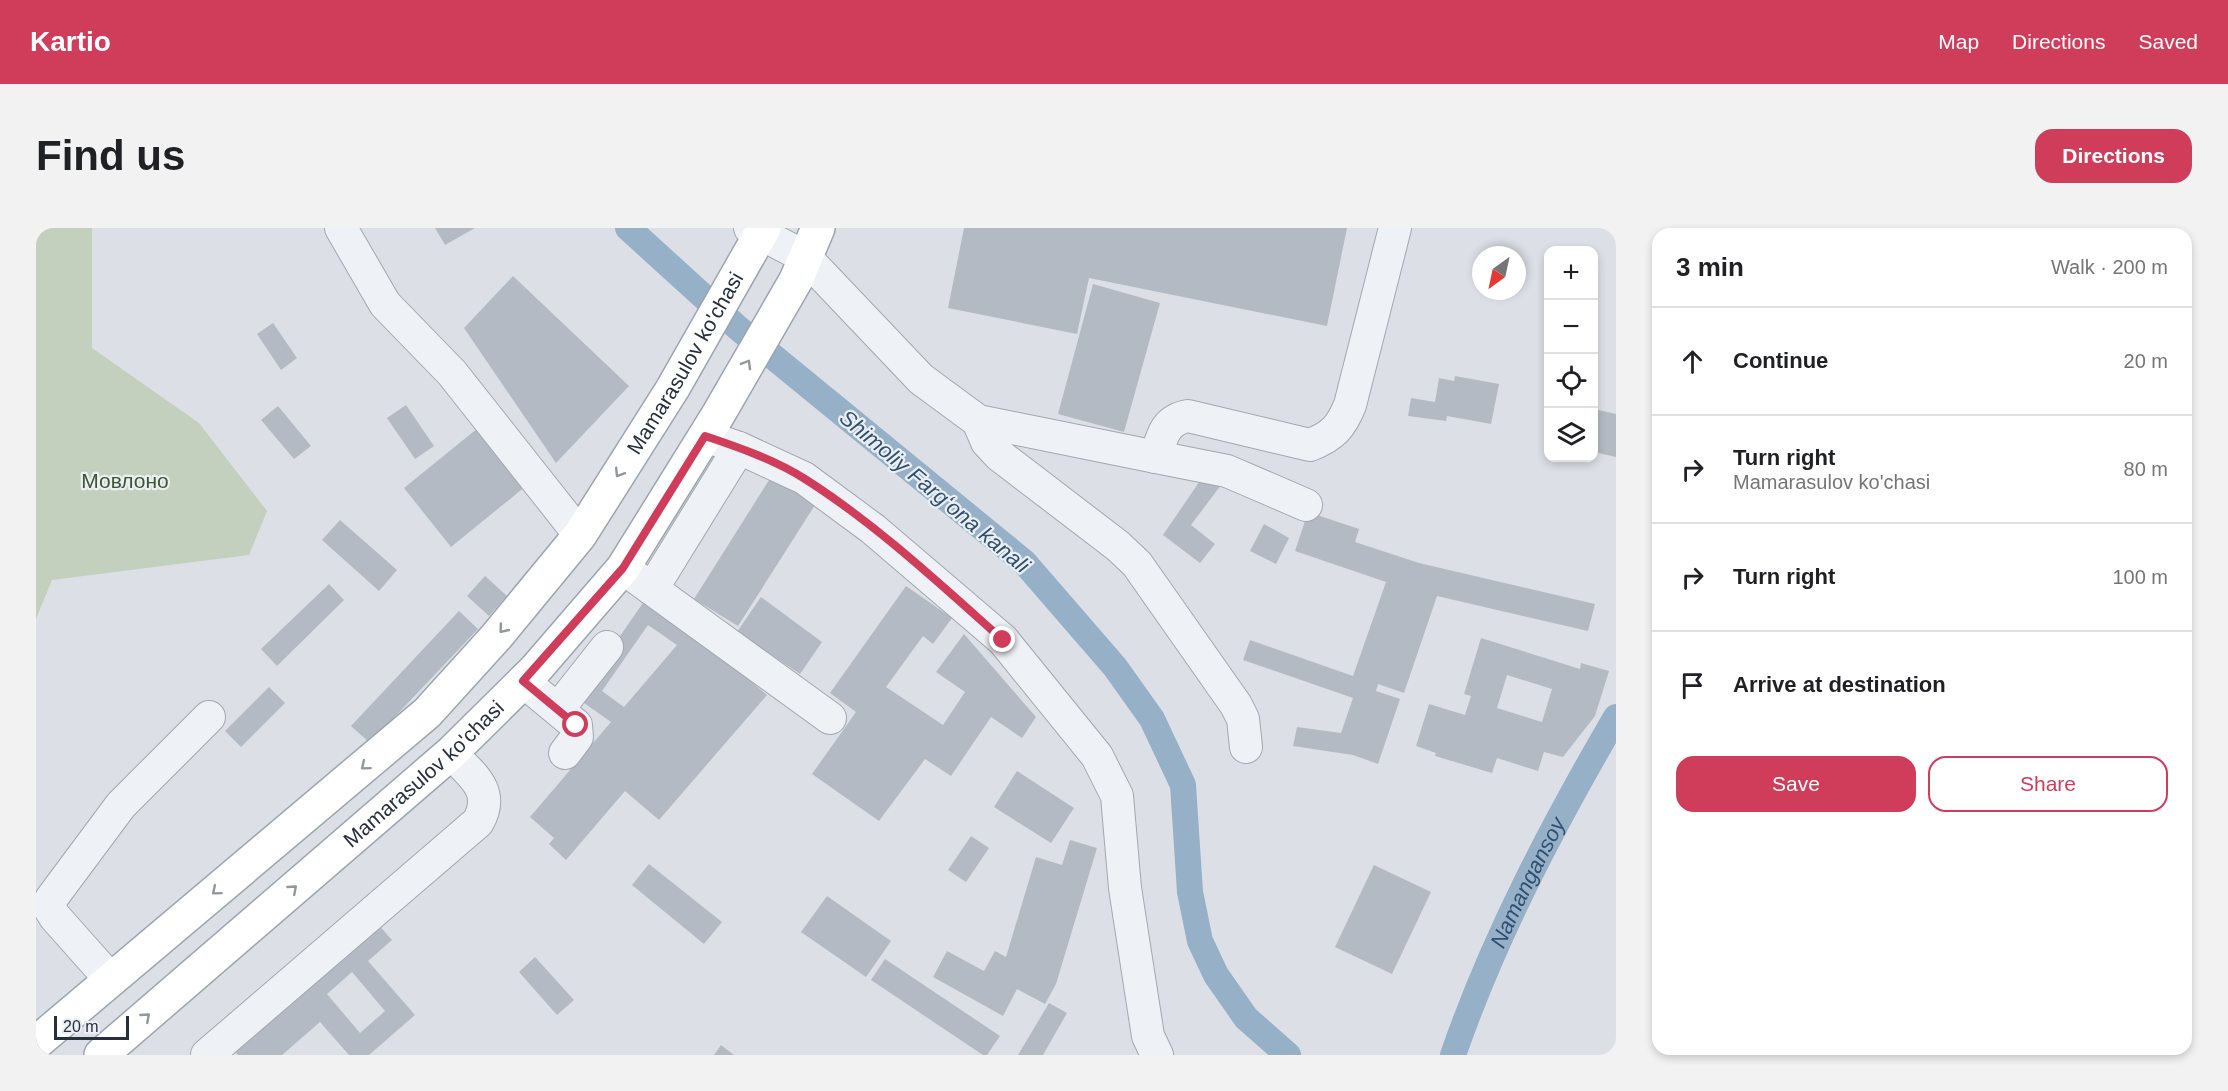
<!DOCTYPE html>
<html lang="en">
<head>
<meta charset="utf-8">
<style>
  body { margin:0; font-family:Arial,sans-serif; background:#f2f2f2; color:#202124 }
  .controls { position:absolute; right:18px; top:18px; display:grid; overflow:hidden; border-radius:12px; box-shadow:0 3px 9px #0003 }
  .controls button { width:54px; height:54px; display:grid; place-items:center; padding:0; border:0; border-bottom:2px solid #e0e0e0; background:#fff; color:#202124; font:30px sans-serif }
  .compass { position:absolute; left:1436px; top:18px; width:54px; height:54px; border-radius:50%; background:#fff; box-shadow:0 3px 9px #0003; rotate:213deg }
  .scale { position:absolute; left:18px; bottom:15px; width:75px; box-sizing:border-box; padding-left:6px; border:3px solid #262f3d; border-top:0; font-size:16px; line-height:21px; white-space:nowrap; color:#262f3d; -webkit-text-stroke:4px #ebeff4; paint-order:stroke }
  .stop { position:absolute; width:18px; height:18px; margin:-14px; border:4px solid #cf3d5b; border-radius:50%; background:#fff }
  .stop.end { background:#cf3d5b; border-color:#fff; box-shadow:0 2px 6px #0008 }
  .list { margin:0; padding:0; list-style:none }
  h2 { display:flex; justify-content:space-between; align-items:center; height:78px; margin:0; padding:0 24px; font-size:26px }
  h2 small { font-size:20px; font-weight:400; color:#757577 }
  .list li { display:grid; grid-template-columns:39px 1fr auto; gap:18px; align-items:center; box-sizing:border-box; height:108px; padding:0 24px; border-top:2px solid #e0e0e0 }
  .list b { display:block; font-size:22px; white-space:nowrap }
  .list p { margin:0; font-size:20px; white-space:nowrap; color:#757577 }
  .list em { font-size:20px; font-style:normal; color:#757577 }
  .actions { display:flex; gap:12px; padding:18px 24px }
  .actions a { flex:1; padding:14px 0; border:2px solid #cf3d5b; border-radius:18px; text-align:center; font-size:21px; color:#cf3d5b }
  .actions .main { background:#cf3d5b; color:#fff }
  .icon { flex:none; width:33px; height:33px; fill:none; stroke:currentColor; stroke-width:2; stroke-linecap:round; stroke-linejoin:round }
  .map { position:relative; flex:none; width:1580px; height:827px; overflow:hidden; border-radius:18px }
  header { display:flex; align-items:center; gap:36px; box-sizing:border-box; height:84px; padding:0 30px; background:#cf3d5b; color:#fff }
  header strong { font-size:28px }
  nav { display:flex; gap:33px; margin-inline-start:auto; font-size:21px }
  .intro { display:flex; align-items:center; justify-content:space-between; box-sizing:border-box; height:144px; padding:0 36px }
  h1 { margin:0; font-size:42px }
  .button { padding:15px 27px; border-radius:18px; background:#cf3d5b; color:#fff; font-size:21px; font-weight:700 }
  main { display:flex; gap:36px; padding:0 36px }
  aside { flex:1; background:#fff; border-radius:18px; box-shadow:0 3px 9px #0003 }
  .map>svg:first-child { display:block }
  .green { fill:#c3d0bd }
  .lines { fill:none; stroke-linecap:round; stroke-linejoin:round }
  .canal { stroke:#96b0c7; stroke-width:26 }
  .building { fill:#b3bac3; fill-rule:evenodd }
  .minor-casing { stroke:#a2a7b0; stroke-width:34 }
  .major-casing { stroke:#9ba5b2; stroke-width:36 }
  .minor { stroke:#eef1f5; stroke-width:32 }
  .major { stroke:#fff; stroke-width:33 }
  .oneway { stroke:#92979e }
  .route { stroke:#cf3d5b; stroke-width:8 }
  .labels { text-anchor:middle; stroke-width:4.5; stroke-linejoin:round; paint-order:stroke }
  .street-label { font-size:21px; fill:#262f3d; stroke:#ebeff4 }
  .park-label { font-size:21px; fill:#3c5833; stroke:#ebeff4 }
  .water-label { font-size:22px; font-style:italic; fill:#2f5071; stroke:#ebeff4 }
</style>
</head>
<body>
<header>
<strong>Kartio</strong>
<nav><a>Map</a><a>Directions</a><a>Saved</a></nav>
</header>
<div class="intro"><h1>Find us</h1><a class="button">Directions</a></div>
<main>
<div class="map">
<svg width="1580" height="827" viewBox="0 0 1580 827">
  <rect width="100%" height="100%" fill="#dce0e6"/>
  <path class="green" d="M0 0H56V120L163 195 231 283 213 327 16 352 0 391Z"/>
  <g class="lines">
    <g class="canal">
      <path d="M592 0 702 100 988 334 1079 439 1116 491 1147 557 1154 664 1164 713 1180 747 1210 790 1252 827"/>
      <path id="s1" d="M1417 827C1458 709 1517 597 1580 489"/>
    </g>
  </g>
  <g class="building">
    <path d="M399 0H439L409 17Z"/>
    <path d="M928 0H1311L1291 98 1053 50 1041 106 912 80Z"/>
    <path d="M477 48 593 158 520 235 428 100Z"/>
    <path d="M1057 56 1124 75 1088 204 1022 186Z"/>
    <path d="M237 95 261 130 245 142 221 106Z"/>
    <path d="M1419 148 1463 156 1455 196 1411 188 1410 193 1372 188 1375 170 1399 174 1403 150 1418 153Z"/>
    <path d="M370 177 398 218 379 231 351 190Z"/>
    <path d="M242 178 275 218 258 231 225 192Z"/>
    <path d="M1558 181 1580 186V229L1558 224Z"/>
    <path d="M442 200 490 258 415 319 368 260Z"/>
    <path d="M1170 244 1188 253 1155 297 1179 316 1164 335 1127 307Z"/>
    <path d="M735 249 779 277 702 398 658 371Z"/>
    <path d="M1272 284 1323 301 1319 314 1383 335 1559 376 1552 403 1401 368 1368 465 1342 456 1340 463 1364 471 1342 536 1317 527 1257 518 1261 499 1305 505 1317 470 1207 432 1214 412 1317 448 1350 354 1259 323Z"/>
    <path d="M304 292 361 342 343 363 286 312Z"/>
    <path d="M1228 296 1253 310 1240 336 1214 323Z"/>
    <path d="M449 348 471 368 453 388 431 368Z"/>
    <path d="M293 356 308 372 241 438 225 421Z"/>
    <path d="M870 358 916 390 897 416 887 408 850 459 907 497 929 464 900 444 928 406 1000 489 986 510 955 489 915 548 889 531 843 593 776 546 820 484 794 465Z"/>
    <path d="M725 369 786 414 764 446 701 404Z"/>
    <path d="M609 372 678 422 731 467 623 592 589 563 530 632 513 616 518 610 494 589 575 494 541 470ZM612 397 641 417 588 479 566 463Z"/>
    <path d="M423 383 442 401 334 515 315 498Z"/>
    <path d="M1445 410 1544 441 1545 435 1573 443 1559 488 1527 529 1508 524 1502 543 1461 530 1456 545 1399 528 1400 525 1380 518 1393 476 1429 487 1435 468 1428 466ZM1471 447 1516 461 1506 494 1461 480Z"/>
    <path d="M233 459 249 475 205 519 189 503Z"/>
    <path d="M981 543 1038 580 1015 615 958 579Z"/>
    <path d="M935 608 953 620 930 654 912 642Z"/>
    <path d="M1034 612 1061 620 1020 756 1009 776 981 761 967 788 897 749 911 723 948 743 959 723 970 729 1000 629 1026 637Z"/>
    <path d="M613 636 686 694 668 716 596 657Z"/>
    <path d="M1338 637 1395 664 1356 746 1299 719Z"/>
    <path d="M791 668 855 713 830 749 765 704Z"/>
    <path d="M341 695 356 712 332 733 379 787 333 827H313L284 794 246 827H202L196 820ZM316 744 349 783 324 805 291 766Z"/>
    <path d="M499 729 538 772 521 787 483 744Z"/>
    <path d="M849 731 964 808 951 827H947L835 752Z"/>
    <path d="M1013 775 1031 785 1007 827H982Z"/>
    <path d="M685 817 698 827H678Z"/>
  </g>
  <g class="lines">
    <defs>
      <g id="minor">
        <path d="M305 0 349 76 416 145 544 307"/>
        <path d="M714 0 769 29 885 151 942 193 1120 229C1126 208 1129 192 1152 188L1274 217C1297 208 1305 199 1314 177L1359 0"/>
        <path d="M942 193 951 214 963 227 1082 318 1101 336 1200 477 1207 491 1210 519"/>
        <path d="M669 208 703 220 768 250 837 301 967 412 1061 528 1081 568 1089 660 1112 808 1121 827"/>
        <path d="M1120 229 1191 243 1270 277"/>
        <path d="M587 340 794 490"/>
        <path d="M616 361 703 220"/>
        <path d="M487 453 540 497 541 509 529 525"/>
        <path d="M522 481 571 419"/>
        <path d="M75 752 19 689 14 681 15 671 85 577 173 489"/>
        <path d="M171 827 442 594C460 562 435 547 415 525"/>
      </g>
      <g id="major">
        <path id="s2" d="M0 815 391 485 460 409 544 307 637 160 728 0"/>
        <path id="s3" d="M65 827 415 525 499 442 587 340 682 187 760 52 782 0"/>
      </g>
    </defs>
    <use href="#minor" class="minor-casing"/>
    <use href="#major" class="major-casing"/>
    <use href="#minor" class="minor"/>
    <use href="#major" class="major"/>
  </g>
  <defs><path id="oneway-chevron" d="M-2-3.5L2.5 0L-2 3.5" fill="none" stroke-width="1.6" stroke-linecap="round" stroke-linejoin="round" transform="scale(1.5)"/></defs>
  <g class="oneway">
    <use href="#oneway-chevron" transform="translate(711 136) rotate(-60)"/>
    <use href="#oneway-chevron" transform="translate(583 245) rotate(122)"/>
    <use href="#oneway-chevron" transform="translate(467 401) rotate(129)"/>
    <use href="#oneway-chevron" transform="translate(329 538) rotate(140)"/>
    <use href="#oneway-chevron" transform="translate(257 661) rotate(-41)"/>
    <use href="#oneway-chevron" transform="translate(180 663) rotate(140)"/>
    <use href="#oneway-chevron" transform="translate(110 789) rotate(-41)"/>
  </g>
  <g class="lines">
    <path class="route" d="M540 497 487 453 587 340 669 208C702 219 739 232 769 251 840 296 904 356 967 412"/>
  </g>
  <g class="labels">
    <g class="street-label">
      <text dy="7" stroke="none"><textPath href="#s2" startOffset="948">Mamarasulov ko'chasi</textPath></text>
      <text dy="7" stroke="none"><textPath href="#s3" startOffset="428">Mamarasulov ko'chasi</textPath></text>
    </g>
    <g class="park-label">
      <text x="89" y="260">Мовлоно</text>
    </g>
    <g class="water-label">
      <text transform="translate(899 263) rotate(40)" y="8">Shimoliy Fargʻona kanali</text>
      <text dy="8" stroke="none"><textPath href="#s1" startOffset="188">Namangansoy</textPath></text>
    </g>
  </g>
</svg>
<div class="controls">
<button>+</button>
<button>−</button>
<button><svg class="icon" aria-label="locate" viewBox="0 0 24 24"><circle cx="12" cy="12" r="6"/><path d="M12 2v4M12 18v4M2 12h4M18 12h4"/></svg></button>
<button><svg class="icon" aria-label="layers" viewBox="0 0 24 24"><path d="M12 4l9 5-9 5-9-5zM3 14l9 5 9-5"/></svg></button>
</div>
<svg class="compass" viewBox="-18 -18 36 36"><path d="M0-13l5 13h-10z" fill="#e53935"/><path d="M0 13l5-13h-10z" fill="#757577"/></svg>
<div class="scale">20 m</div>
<div class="stop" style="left:540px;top:497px"></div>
<div class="stop end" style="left:967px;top:412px"></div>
</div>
<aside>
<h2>3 min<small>Walk · 200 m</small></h2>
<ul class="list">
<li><svg class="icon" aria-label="ahead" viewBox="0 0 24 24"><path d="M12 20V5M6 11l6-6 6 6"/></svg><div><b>Continue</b></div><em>20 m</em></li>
<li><svg class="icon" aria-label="right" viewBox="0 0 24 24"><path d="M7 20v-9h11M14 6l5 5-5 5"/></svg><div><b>Turn right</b><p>Mamarasulov ko'chasi</p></div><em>80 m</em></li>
<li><svg class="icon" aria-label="right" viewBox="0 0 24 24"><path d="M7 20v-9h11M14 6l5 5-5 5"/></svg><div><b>Turn right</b></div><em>100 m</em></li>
<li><svg class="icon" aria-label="arrive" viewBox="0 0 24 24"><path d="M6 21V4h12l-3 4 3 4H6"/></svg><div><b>Arrive at destination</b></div></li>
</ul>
<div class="actions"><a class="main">Save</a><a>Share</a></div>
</aside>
</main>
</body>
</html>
